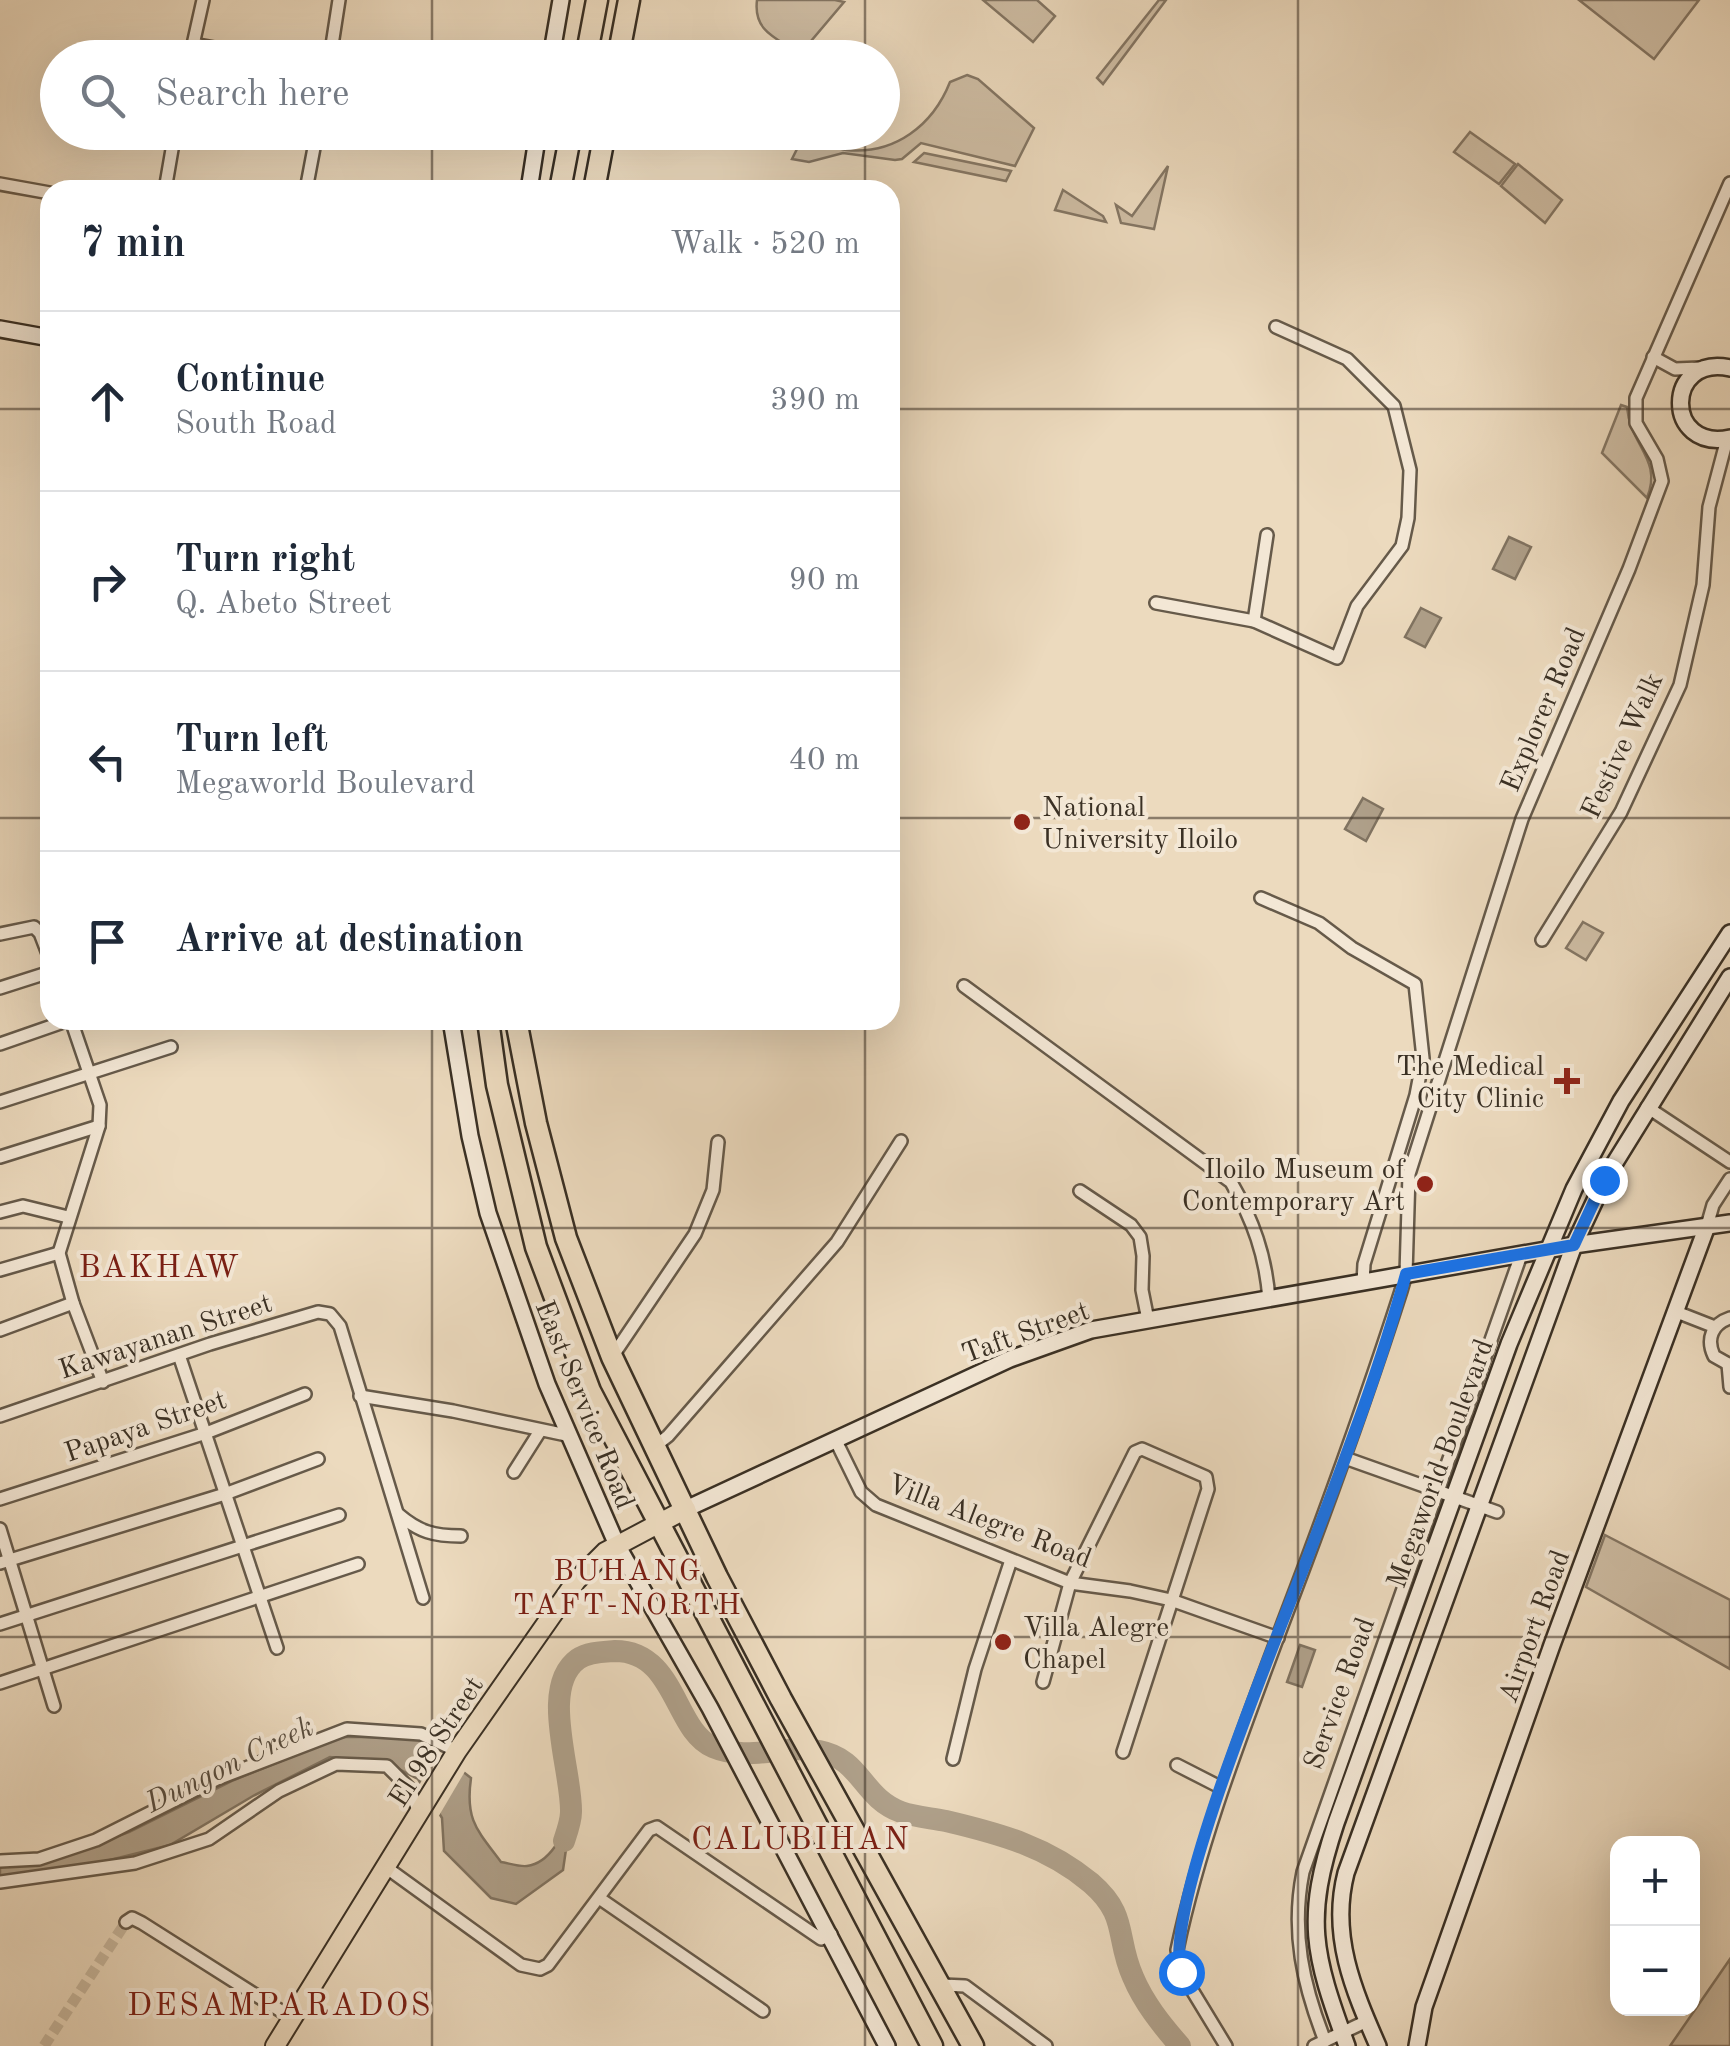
<!DOCTYPE html>
<html lang="en">
<head>
<meta charset="utf-8">
<style>
  body { margin:0; font-family:"Old Standard TT",serif; background:#f6f6f7; color:#1f2937 }
  .controls { position:absolute; right:30px; bottom:30px; display:grid; overflow:hidden; border-radius:20px; box-shadow:0 10px 40px #0002 }
  .controls button { width:90px; height:90px; display:grid; place-items:center; padding:0; border:0; border-bottom:2px solid #e0e1e3; background:#fff; color:#1f2937; font:50px sans-serif }
  .stop { position:absolute; width:30px; height:30px; margin:-22px; border:8px solid #1a73e8; border-radius:50%; background:#fff }
  .stop.end { background:#1a73e8; border-color:#fff; box-shadow:0 2px 10px #0008 }
  .list { margin:0; padding:0; list-style:none }
  h2 { display:flex; justify-content:space-between; align-items:center; height:130px; margin:0; padding:0 40px; font-size:42px }
  h2 small { font-size:32px; font-weight:400; color:#747a83 }
  .list li { display:grid; grid-template-columns:65px 1fr auto; gap:30px; align-items:center; box-sizing:border-box; height:180px; padding:0 40px; border-top:2px solid #e0e1e3 }
  .list b { display:block; font-size:38px; white-space:nowrap }
  .list p { margin:0; font-size:32px; white-space:nowrap; color:#747a83 }
  .list em { font-size:32px; font-style:normal; color:#747a83 }
  .icon { flex:none; width:55px; height:55px; fill:none; stroke:currentColor; stroke-width:2; stroke-linecap:round; stroke-linejoin:round }
  .map { position:relative; flex:none; width:1730px; height:2046px; overflow:hidden }
  .search { position:absolute; background:#fff; box-shadow:0 10px 40px #0002; left:40px; top:40px; width:860px; height:110px; display:flex; align-items:center; gap:25px; box-sizing:border-box; padding:0 35px; border-radius:55px; color:#747a83; font-size:38px }
  .panel { position:absolute; background:#fff; box-shadow:0 10px 40px #0002; left:40px; top:180px; width:860px; height:850px; border-radius:30px }
  .map>svg:first-child { display:block }
  .green { fill:#cebda4; stroke:#847664; stroke-width:2.5 }
  .water { fill:#afa08a; stroke:#807361; stroke-width:2.5 }
  .pier { fill:#ecdabe }
  .lines { fill:none; stroke-linecap:round; stroke-linejoin:round }
  .river { stroke:#afa08a; stroke-width:22 }
  .street-tunnel { stroke:#c8b89f; stroke-width:11; stroke-dasharray:11 5.5; stroke-linecap:butt }
  .street-casing { stroke:#665a4a; stroke-width:16 }
  .secondary-casing { stroke:#3a3024; stroke-width:20 }
  .primary-casing { stroke:#3a3024; stroke-width:22 }
  .highway-casing { stroke:#3a3024; stroke-width:25 }
  .street { stroke:#f3e7d5; stroke-width:11 }
  .secondary { stroke:#f3e7d5; stroke-width:15 }
  .primary { stroke:#ecdabe; stroke-width:18 }
  .highway { stroke:#ecdabe; stroke-width:20 }
  .route { stroke:#1a73e8; stroke-width:12 }
  .grid { fill:none; stroke:#3a3024; stroke-width:2.5; stroke-opacity:0.55 }
  .poi-dot { fill:#8f2418; stroke:#f3e7d5; stroke-width:4 }
  .labels { text-anchor:middle; stroke-width:8; stroke-linejoin:round; paint-order:stroke }
  .street-label { font-size:28px; fill:#3a3024; stroke:#f3e7d5 }
  .poi-label { font-size:28px; fill:#3a3024; stroke:#f3e7d5; text-anchor:start }
  .neighbourhood-label { font-size:30px; letter-spacing:2.5px; fill:#7a1f14; stroke:#f3e7d5 }
  .water-label { font-size:30px; font-style:italic; fill:#574c3e; stroke:#f3e7d5 }
  .quarter-label { font-size:32px; letter-spacing:2.5px; fill:#7a1f14; stroke:#f3e7d5 }
</style>
</head>
<body>
<div class="map">
<svg width="1730" height="2046" viewBox="0 0 1730 2046">
  <rect width="100%" height="100%" fill="#ecdabe"/>
  <filter id="stains"><feTurbulence type="fractalNoise" baseFrequency=".002" numOctaves="4"/><feColorMatrix values="0 0 0 0 .2 0 0 0 0 .09 0 0 0 0 .02 0 0 0 .5 -.17"/></filter>
  <radialGradient id="worn" r=".72"><stop offset=".6" stop-color="#630" stop-opacity="0"/><stop offset="1" stop-color="#630" stop-opacity=".3"/></radialGradient>
  <g class="green">
    <path d="M757 0H835L844 2 800 54C777 38 753 32 757 0Z"/>
    <path d="M983 0H1037L1055 16 1033 42Z"/>
    <path d="M1159 0H1166L1103 84 1097 78Z"/>
    <path d="M1579 0H1699L1654 59Z"/>
    <path d="M967 75 978 79 1034 128 1015 166 921 143 902 159 895 160 843 153 809 162 792 159 800 143 809 138C822 140 833 148 846 150 895 155 933 125 950 82Z"/>
    <path d="M1470 132 1515 164 1499 184 1454 152Z"/>
    <path d="M924 153 1011 171 1006 181 914 162Z"/>
    <path d="M1518 164 1562 200 1545 223 1501 186Z"/>
    <path d="M1168 166 1154 229 1121 223 1116 205 1132 216Z"/>
    <path d="M1063 190 1103 216 1106 222 1055 210Z"/>
    <path d="M1621 405 1627 407C1630 446 1663 459 1647 498L1602 453Z"/>
    <path d="M1583 922 1603 933 1586 960 1566 948Z"/>
    <path d="M1605 1535 1730 1600V1669L1586 1587Z"/>
    <path d="M1730 1959V2046H1670Z"/>
  </g>
  <g class="water">
    <path d="M1509 537 1531 547 1515 579 1493 569Z"/>
    <path d="M1421 608 1441 618 1425 647 1405 637Z"/>
    <path d="M1363 798 1383 809 1366 841 1345 829Z"/>
    <path d="M1300 1645 1315 1650 1302 1687 1287 1682Z"/>
    <path d="M341 1737H419L471 1778C465 1820 477 1830 501 1862 508 1863 519 1867 527 1866 551 1863 563 1834 571 1815L563 1870 516 1904 491 1898 444 1851 442 1818 418 1779 387 1763 330 1757 253 1796 170 1845 90 1865 0 1876V1866L46 1862 129 1832 234 1780Z"/>
  </g>
  <path class="pier" d="M441 1748 467 1768 437 1819 418 1787Z"/>
  <g class="lines">
    <path class="river" d="M564 1841C567 1832 571 1821 571 1812 572 1770 539 1687 578 1659 588 1652 603 1652 615 1651 676 1651 674 1731 713 1747 748 1762 785 1744 819 1751 862 1759 861 1797 901 1812 915 1817 932 1818 946 1821 1001 1834 1048 1847 1091 1883 1129 1916 1115 1937 1133 1977 1144 2003 1161 2024 1180 2046"/>
    <path class="street-tunnel" d="M44 2046 126 1922"/>
    <defs>
      <g id="street">
        <path d="M193 44 268 58"/>
        <path d="M190 58 203 0"/>
        <path d="M330 58 339 0"/>
        <path d="M0 184 50 193"/>
        <path d="M165 190 175 132"/>
        <path d="M306 190 317 132"/>
        <path d="M49 263H50"/>
        <path d="M1653 357 1675 369 1700 368"/>
        <path d="M1156 603 1254 621 1337 658 1357 606 1402 546 1408 518 1410 470 1394 406 1347 359 1276 327"/>
        <path d="M1254 621 1267 535"/>
        <path d="M1261 898 1319 923 1352 948 1415 984 1423 1058 1416 1095 1364 1264 1363 1283"/>
        <path d="M0 934 34 927 40 933 50 959"/>
        <path d="M1542 940 1621 812 1680 685 1703 585 1709 507 1727 439"/>
        <path d="M964 986 1231 1182C1253 1220 1266 1256 1269 1300"/>
        <path d="M0 988 50 972"/>
        <path d="M71 1020 100 1105 99 1126 59 1253 73 1303 103 1382"/>
        <path d="M0 1044 69 1020"/>
        <path d="M0 1102 171 1047"/>
        <path d="M1647 1107 1730 1162"/>
        <path d="M0 1157 99 1126"/>
        <path d="M1080 1191 1131 1225 1140 1237 1143 1256 1142 1290 1148 1320"/>
        <path d="M0 1212 23 1206 68 1217"/>
        <path d="M1707 1226 1713 1205 1730 1179"/>
        <path d="M0 1270 59 1253"/>
        <path d="M1674 1311 1715 1327"/>
        <path d="M1730 1318C1712 1324 1706 1339 1714 1356L1730 1365"/>
        <path d="M0 1330 73 1303"/>
        <path d="M179 1355 277 1648"/>
        <path d="M612 1357 695 1234 713 1190 718 1142"/>
        <path d="M1728 1364 1730 1387"/>
        <path d="M360 1396 453 1411 571 1436"/>
        <path d="M0 1416 210 1344 318 1312 330 1314 340 1326 423 1598"/>
        <path d="M835 1439 861 1492 876 1505 1070 1583 1130 1591 1171 1600 1278 1638"/>
        <path d="M654 1447 668 1436 837 1242 901 1141"/>
        <path d="M1345 1458 1497 1512"/>
        <path d="M514 1472 540 1431"/>
        <path d="M0 1499 206 1433 305 1394"/>
        <path d="M398 1514C419 1532 434 1536 461 1536"/>
        <path d="M0 1529 54 1706"/>
        <path d="M0 1563 225 1494 318 1459"/>
        <path d="M0 1624 339 1515"/>
        <path d="M1043 1682 1070 1583 1135 1452 1142 1449 1206 1477 1208 1489 1123 1752"/>
        <path d="M0 1683 358 1564"/>
        <path d="M953 1759 975 1669 1011 1560"/>
        <path d="M1177 1765 1222 1788"/>
        <path d="M0 1861 39 1859 96 1840 217 1779 347 1729 421 1734 457 1751"/>
        <path d="M387 1868 521 1965 540 1969 548 1965 649 1830 657 1827 821 1939 831 1934"/>
        <path d="M0 1882 135 1863 209 1839 279 1791 336 1764 387 1766 410 1789 419 1813"/>
        <path d="M599 1898 763 2011"/>
        <path d="M126 1922 132 1918 142 1923 292 2018"/>
        <path d="M942 1985 965 1986 1046 2046"/>
        <path d="M1325 2041C1303 1985 1291 1932 1303 1872L1521 1255"/>
        <path d="M1226 2046 1181 1972 1177 1950C1201 1837 1243 1731 1283 1623 1325 1513 1365 1403 1401 1291L1406 1274 1409 1174 1522 819 1629 569 1662 481 1657 459 1636 423V398L1730 183"/>
        <path d="M1314 2046 1367 2021"/>
      </g>
      <g id="secondary">
        <path d="M551 58 561 0"/>
        <path d="M529 190 538 132"/>
        <path d="M0 329 50 338"/>
        <path d="M1730 368C1664 354 1664 452 1730 438"/>
        <path d="M451 1020 470 1136 488 1213 547 1384 617 1545 710 1708 887 2046"/>
        <path d="M686 1509 1010 1359 1091 1330 1574 1245 1730 1223"/>
        <path d="M1347 2046C1313 1953 1304 1919 1336 1823L1509 1344 1574 1189 1621 1101 1730 933"/>
        <path d="M1378 2046C1353 1989 1330 1935 1346 1873L1574 1245 1606 1177 1730 977"/>
        <path d="M1417 2046 1424 2007 1552 1645 1707 1226"/>
      </g>
      <path id="primary" d="M275 2046 457 1751 576 1581 605 1552 686 1509"/>
      <g id="highway">
        <path d="M586 58 597 0"/>
        <path d="M618 58 629 0"/>
        <path d="M560 190 571 132"/>
        <path d="M594 190 605 132"/>
        <path d="M488 1020 497 1085 536 1247 590 1391 932 2046"/>
        <path d="M516 1020 536 1123 566 1238 612 1357 717 1577 781 1699 973 2046"/>
      </g>
    </defs>
    <use href="#street" class="street-casing"/>
    <use href="#secondary" class="secondary-casing"/>
    <use href="#primary" class="primary-casing"/>
    <use href="#highway" class="highway-casing"/>
    <use href="#street" class="street"/>
    <use href="#secondary" class="secondary"/>
    <use href="#primary" class="primary"/>
    <use href="#highway" class="highway"/>
  </g>
  <g class="lines">
    <path class="route" d="M1181 1972C1163 1906 1280 1631 1309 1554 1344 1462 1380 1369 1406 1274L1574 1245 1604 1180"/>
  </g>
  <path class="grid" d="M432 0V58M865 0V58M1298 0V2046M432 132V190M865 132V190M0 409H50M890 409H1730M0 818H50M890 818H1730M432 1020V2046M865 1020V2046M0 1228H1730M0 1637H1730"/>
  <g class="poi-dot">
    <circle cx="1022" cy="822" r="10"/>
    <path d="M1562 1066h10v10h10v10h-10v10h-10v-10h-10v-10h10z"/>
    <circle cx="1425" cy="1184" r="10"/>
    <circle cx="1003" cy="1642" r="10"/>
  </g>
  <g class="labels">
    <g class="street-label">
      <text transform="translate(1542 709) rotate(-67)" y="10">Explorer Road</text>
      <text transform="translate(1621 745) rotate(-65)" y="10">Festive Walk</text>
      <text transform="translate(1025 1331) rotate(-20)" y="10">Taft Street</text>
      <text transform="translate(165 1335) rotate(-18)" y="10">Kawayanan Street</text>
      <text transform="translate(586 1404) rotate(68)" y="10">East Service Road</text>
      <text transform="translate(145 1425) rotate(-19)" y="10">Papaya Street</text>
      <text transform="translate(1439 1463) rotate(-70)" y="10">Megaworld Boulevard</text>
      <text transform="translate(990 1520) rotate(21)" y="10">Villa Alegre Road</text>
      <text transform="translate(1533 1626) rotate(-70)" y="10">Airport Road</text>
      <text transform="translate(1338 1693) rotate(-70)" y="10">Service Road</text>
      <text transform="translate(435 1741) rotate(-57)" y="10">El 98 Street</text>
    </g>
    <g class="poi-label">
      <text x="1042" y="816">National<tspan x="1042" dy="32">University Iloilo</tspan></text>
      <text x="1544" y="1075" text-anchor="end">The Medical<tspan x="1544" dy="32">City Clinic</tspan></text>
      <text x="1405" y="1178" text-anchor="end">Iloilo Museum of<tspan x="1405" dy="32">Contemporary Art</tspan></text>
      <text x="1023" y="1636">Villa Alegre<tspan x="1023" dy="32">Chapel</tspan></text>
    </g>
    <g class="neighbourhood-label">
      <text x="628" y="1580">BUHANG<tspan x="628" dy="34">TAFT-NORTH</tspan></text>
    </g>
    <g class="water-label">
      <text transform="translate(229 1764) rotate(-26)" y="10">Dungon Creek</text>
    </g>
    <g class="quarter-label">
      <text x="160" y="1277">BAKHAW</text>
      <text x="801" y="1849">CALUBIHAN</text>
      <text x="280" y="2015">DESAMPARADOS</text>
    </g>
  </g>
  <rect width="100%" height="100%" filter="url(#stains)"/>
  <rect width="100%" height="100%" fill="url(#worn)"/>
</svg>
<div class="controls">
<button>+</button>
<button>−</button>
</div>
<div class="stop" style="left:1181px;top:1972px"></div>
<div class="stop end" style="left:1604px;top:1180px"></div>
<div class="search"><svg class="icon" aria-label="search" viewBox="0 0 24 24"><circle cx="10" cy="10" r="6"/><path d="M15 15l6 6"/></svg>Search here</div>
<section class="panel">
<h2>7 min<small>Walk · 520 m</small></h2>
<ul class="list">
<li><svg class="icon" aria-label="ahead" viewBox="0 0 24 24"><path d="M12 20V5M6 11l6-6 6 6"/></svg><div><b>Continue</b><p>South Road</p></div><em>390 m</em></li>
<li><svg class="icon" aria-label="right" viewBox="0 0 24 24"><path d="M7 20v-9h11M14 6l5 5-5 5"/></svg><div><b>Turn right</b><p>Q. Abeto Street</p></div><em>90 m</em></li>
<li><svg class="icon" aria-label="left" viewBox="0 0 24 24"><path d="M17 20v-9H6M10 6l-5 5 5 5"/></svg><div><b>Turn left</b><p>Megaworld Boulevard</p></div><em>40 m</em></li>
<li><svg class="icon" aria-label="arrive" viewBox="0 0 24 24"><path d="M6 21V4h12l-3 4 3 4H6"/></svg><div><b>Arrive at destination</b></div></li>
</ul>
</section>
</div>
</body>
</html>
